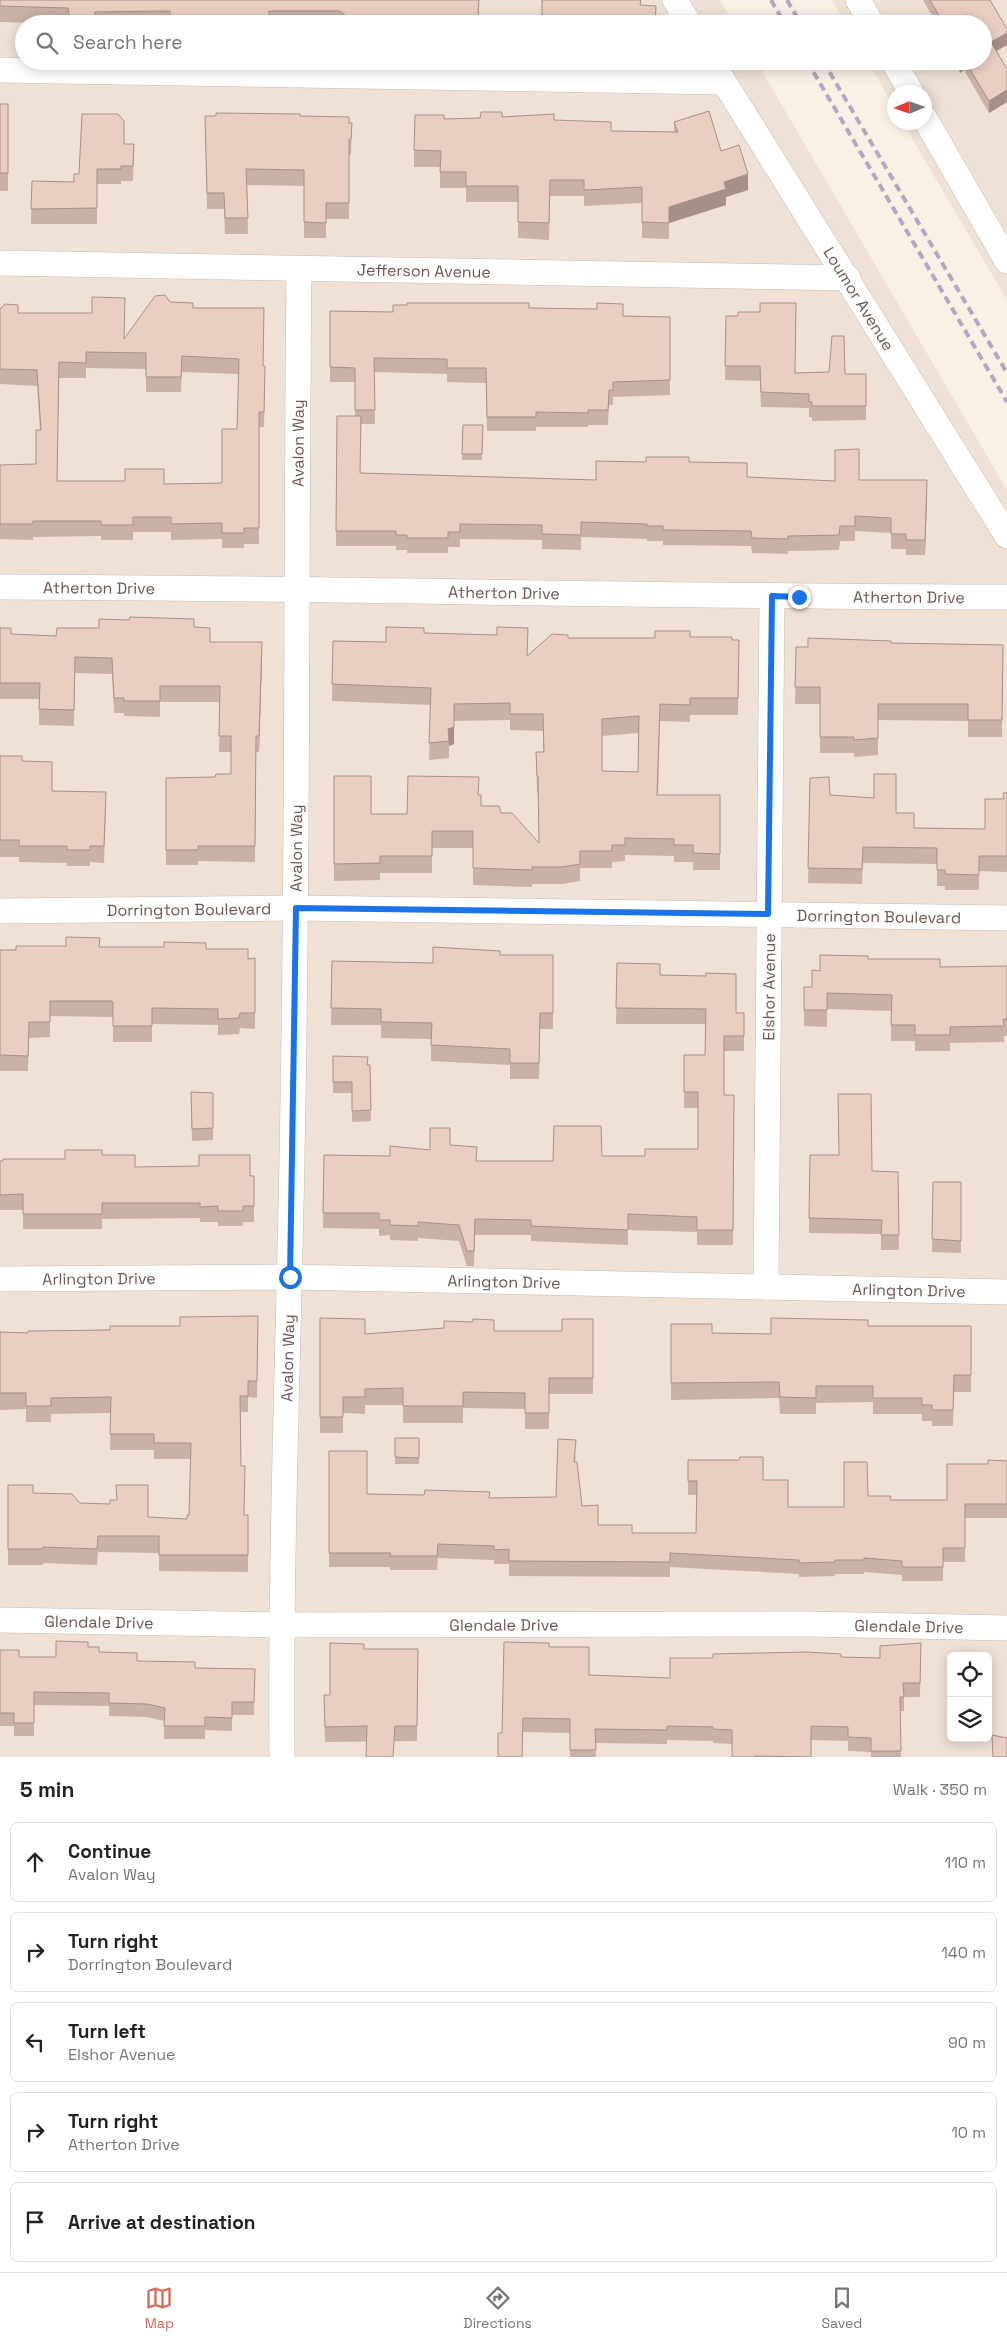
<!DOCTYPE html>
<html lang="en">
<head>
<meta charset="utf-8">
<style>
  body { margin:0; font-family:"Space Grotesk",sans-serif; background:#f2f2f2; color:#222 }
  .controls { position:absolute; right:15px; bottom:15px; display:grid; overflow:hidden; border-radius:8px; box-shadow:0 2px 12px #0003 }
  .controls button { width:45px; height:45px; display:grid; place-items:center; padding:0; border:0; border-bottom:1px solid #e0e0e0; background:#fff; color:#222; font:25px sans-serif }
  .compass { position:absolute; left:887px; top:85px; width:45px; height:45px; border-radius:50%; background:#fff; box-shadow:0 2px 12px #0003; rotate:268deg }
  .stop { position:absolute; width:15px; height:15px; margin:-11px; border:4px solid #1a73e8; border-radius:50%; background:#fff }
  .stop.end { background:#1a73e8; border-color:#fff; box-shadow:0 1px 5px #0008 }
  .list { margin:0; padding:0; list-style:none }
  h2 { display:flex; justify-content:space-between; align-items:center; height:65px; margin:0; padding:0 20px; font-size:21px }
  h2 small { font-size:16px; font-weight:400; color:#767676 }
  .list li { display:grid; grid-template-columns:32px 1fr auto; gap:15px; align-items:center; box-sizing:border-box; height:80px; margin:0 10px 10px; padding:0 10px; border:1px solid #e0e0e0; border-radius:8px }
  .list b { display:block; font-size:19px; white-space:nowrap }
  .list p { margin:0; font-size:16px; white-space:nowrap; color:#767676 }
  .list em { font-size:16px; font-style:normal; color:#767676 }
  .icon { flex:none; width:28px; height:28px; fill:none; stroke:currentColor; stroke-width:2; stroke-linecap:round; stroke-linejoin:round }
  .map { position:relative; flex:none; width:1007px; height:1757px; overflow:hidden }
  .search { position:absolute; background:#fff; box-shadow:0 2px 12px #0003; left:15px; right:15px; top:15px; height:55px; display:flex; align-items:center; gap:12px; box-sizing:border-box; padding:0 18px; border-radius:28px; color:#767676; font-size:19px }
  .sheet { height:515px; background:#fff }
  nav { display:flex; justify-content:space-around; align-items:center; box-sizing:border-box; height:70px; border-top:1px solid #e0e0e0; background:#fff; font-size:14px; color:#767676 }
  nav a { display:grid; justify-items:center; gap:2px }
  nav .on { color:#d36b5c }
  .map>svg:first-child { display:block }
  .residential { fill:#f0e1d6; fill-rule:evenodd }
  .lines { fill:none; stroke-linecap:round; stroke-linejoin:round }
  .minor-casing { stroke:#c9b8ae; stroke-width:26 }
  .minor { stroke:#fff; stroke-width:25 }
  .rail { stroke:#b2a6c1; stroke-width:4; stroke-dasharray:8 5; stroke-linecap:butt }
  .wall { fill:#cab1a7; fill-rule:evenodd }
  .shaded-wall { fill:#a49088 }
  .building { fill:#ebcec2; stroke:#a49088; fill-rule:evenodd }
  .route { stroke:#1a73e8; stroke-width:6 }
  .labels { text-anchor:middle; stroke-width:5; stroke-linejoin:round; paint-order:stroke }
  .street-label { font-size:16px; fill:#6f574f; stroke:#fcf4ec }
</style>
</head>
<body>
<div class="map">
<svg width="1007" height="1757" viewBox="0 0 1007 1757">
  <rect width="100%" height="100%" fill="#f9f0e6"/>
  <g class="residential">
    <path d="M0 0H720L734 24H24V61H756L1007 490V1757H0ZM951 1656H988V1738H951Z"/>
    <path d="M832 0H1007V300L903 123 924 122V92H894V107L868 61H983V24H846Z"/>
  </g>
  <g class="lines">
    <defs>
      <g id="minor">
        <path d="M675 0 689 24"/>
        <path d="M858 0 872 24"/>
        <path id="s1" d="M711 61 1007 536"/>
        <path d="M893 61 911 92"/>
        <path d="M0 70 723 82"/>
        <path d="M924 117 1007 261"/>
        <path id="s2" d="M0 263 848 278"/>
        <path id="s3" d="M0 587C336 588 671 597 1007 597"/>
        <path id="s4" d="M0 911 296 908 1007 918"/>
        <path id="s5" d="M0 1279 290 1277 1007 1292"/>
        <path id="s6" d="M766 1287 772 596"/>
        <path id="s7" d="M0 1620 281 1625 809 1624 1007 1628"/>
        <path id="s8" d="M282 1757C280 1538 290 1318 293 1099 298 823 296 546 299 269"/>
      </g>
    </defs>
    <use href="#minor" class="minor-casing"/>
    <use href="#minor" class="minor"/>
    <g class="rail">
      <path d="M771 0 785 24"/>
      <path d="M787 0 801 24"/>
      <path d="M807 61 1007 402"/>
      <path d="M823 61 1007 373"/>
    </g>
  </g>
  <g class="wall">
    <path d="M0 0H479L478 24H68L0 22Z"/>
    <path d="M542 0H641V5L656 24H542Z"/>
    <path d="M923 0H990L1007 29V45L996 51 1007 69V102L989 113 964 70 960 73 953 61H983V24H937Z"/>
    <rect x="0" y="104" width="8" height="87"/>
    <path d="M205 116H300L352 123 351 155H349V219H326V238H304V186L247 185 248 234H225L224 209H207Z"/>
    <path d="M502 117 554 120 611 131 674 132V122L721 151 748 190 726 197V205L669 223V239L642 238V203L584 206V196H550L549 240 518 238V202H466V188H440V167H414V150L444 119 480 118Z"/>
    <path d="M124 144H134L133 181H121V184H97V224H31L32 181 74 182 79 174Z"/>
    <path d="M170 302 193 308 263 366 265 381 264 427H259V544H244V548H222V539L171 540V532H133V540H101V536L33 537V540L0 539V465L36 464 40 430 37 386 0 384V309L124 339ZM86 368 146 369V392H181L182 372 239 374 237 429 222 483 164 484 57 481 59 378H86Z"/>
    <path d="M529 308 623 316 670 317V395L613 397V405H609L608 425H588V427H536V431H487L486 383 447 382V374L374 372 375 424H361L360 473 596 480 646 462H689L747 477 835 481 859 480 927 495 925 555H906V549H891V533L855 531V541H840L839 550 788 551V554L752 553 751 546 663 545V541H647V539L581 537V550L542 549V540L460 539V547H448V553H407V550H396V546H336L337 416H355V382H330V311L393 312Z"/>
    <path d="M726 316 795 373 845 374H866V420L812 421V417H809V408L761 407 760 381 725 380Z"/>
    <path d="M463 425H483L482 460H462Z"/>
    <path d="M194 627 210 642 262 658 259 752H256L255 862 198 861V865H166V778L215 777 231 774V752H219L220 702H160V717L124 716V713H114L112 674 75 673 74 726 39 725V699H0V628L11 634 56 636 99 628Z"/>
    <path d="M424 633 527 656 568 638H638L690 637 739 640 738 715H690V722L660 721 658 795H720V870H693V862H674V856L625 855V861L612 862V868H580V881L562 884H532V887L473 885V848H432V873H380V880L334 881V776L371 814H407L479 795 481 806 501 813 539 843 538 793H537L536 752H543V731L510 730V720L454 721V744L449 746V758L429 760 431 705 332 701 333 641 386 642ZM638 733V772L602 771V736Z"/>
    <path d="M891 643 1003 645 1002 737H968V721L878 720V755L854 757V753H820V704H795L796 647H808Z"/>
    <path d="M0 756 22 761 52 791 106 808 104 863 90 862V866H67V863L19 862V857H0Z"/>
    <path d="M810 778 830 795 874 798 914 828 985 829 1007 793V872L979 871V890H945V886H937V864L863 863 862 884 808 883Z"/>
    <path d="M99 947 206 949 248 959 255 958V1029L240 1028 239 1034 218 1035V1025L152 1024V1042H113V1018L111 1017 50 1016V1037L29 1038 28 1071H0V950Z"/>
    <path d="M500 955H553V1029H540L539 1079H510V1065L431 1061V1039L381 1038V1025H331L332 961 433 963Z"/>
    <path d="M868 959 940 967 1007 966V1036H1004V1042L950 1043V1051H915V1041H891V1011L827 1009V1027L804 1026V987H812L820 971Z"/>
    <path d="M617 963 660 975 736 1013H744V1051H724V1095H734L733 1245H697V1232L628 1230V1245L531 1241V1235H475L474 1266H467L459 1241 418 1238V1241L390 1240V1235L379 1236V1229L323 1228 324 1155 390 1156 430 1150 450 1145 477 1161H553L602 1156H645L698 1149V1108H684V1055H705V1024H616Z"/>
    <path d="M333 1056 370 1065 371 1121 352 1122V1093H333Z"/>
    <path d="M191 1092 213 1093V1140L192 1141Z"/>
    <path d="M102 1155 135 1167 254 1176V1222H243V1226H218V1222H200V1218L102 1219V1229H23V1210H0V1161L65 1159Z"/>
    <path d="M872 1171 898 1172 899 1250H881V1234L809 1233V1218Z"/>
    <path d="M933 1182H961V1253L932 1252Z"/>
    <path d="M258 1316 257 1398 248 1397V1412H241V1466L244 1515H248V1572L159 1571V1553L98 1552 97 1565 43 1563V1565H8V1485L33 1493 148 1517 187 1519 189 1515 191 1459H154V1450H110L111 1413 51 1414V1422H26V1409L0 1410V1332L28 1333 180 1326Z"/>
    <path d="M320 1318 365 1334 494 1331H562L593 1319V1394H549V1429H525V1409L463 1408V1423H403V1405H365V1414L343 1413V1433H320Z"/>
    <path d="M771 1318 868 1326H971V1392H954L953 1426H932V1421H922V1414H873V1402L816 1403V1414H780L779 1398 671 1400V1324L712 1333 771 1334Z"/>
    <rect x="395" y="1438" width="24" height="26"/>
    <path d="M329 1451 367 1494 490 1498 556 1497 576 1455 575 1462 582 1506 598 1525 632 1533H696L697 1495H688V1460L763 1480 788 1507H844L868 1496 890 1500H947L988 1464 1007 1461V1518H965V1562H943V1581H902V1575L864 1572V1574H835V1576L799 1577V1574L670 1567V1577L509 1576V1564H494V1560L438 1558 437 1570H390V1567H329Z"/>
    <path d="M921 1643 920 1697H904V1711H900L901 1757H871V1752L848 1751V1741L811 1740V1757H732V1744L713 1743V1741L667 1740V1744L595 1743 596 1757H570V1733L523 1732 502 1733 549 1647 589 1675 670 1678 713 1658 841 1657 880 1658Z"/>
    <path d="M88 1647 99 1652 137 1661 195 1668 255 1669 254 1715H232V1731L205 1730V1739H164V1721L147 1717 109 1716V1706L34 1705V1736H14V1726H0V1650L19 1657H56Z"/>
    <path d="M364 1649H418L417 1741 325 1742 324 1695H330Z"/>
  </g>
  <g class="shaded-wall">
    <path d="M1007 33V45L991 54V42Z"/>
    <path d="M960 61H964V70L960 73Z"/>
    <path d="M1007 90V102L989 113V101Z"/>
    <path d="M748 174V190L726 197V205L669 223V239V207L724 182Z"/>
    <path d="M927 480V495L925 555V540Z"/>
    <path d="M262 642V658L259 752V736Z"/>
    <path d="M454 704V744L449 746 448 729Z"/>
  </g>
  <g class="building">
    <path d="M0 0H479L478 16H429V22L388 21V18L346 16 340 11H269V18L183 19 170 18V11L95 12V19L69 18 68 8 0 6Z"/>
    <path d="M542 0H641L640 5 656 6 655 24 549 23 548 16H542Z"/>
    <path d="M930 0H990L1007 29V33L991 42 1007 69V90L989 101 965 61H983V24H944Z"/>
    <rect x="0" y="104" width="8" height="69"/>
    <path d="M709 111 721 151 739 145 748 174 724 182 726 189 669 207V223L642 222V187L584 190V180H550L549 223 518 222V186H466V172H440L441 151 414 150 415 115H444V119L480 118 481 112H502V117L554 114V120L611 122V131L678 132 674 122Z"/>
    <path d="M216 113 300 114V116L349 117V123H352L351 139 349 140V203H326V223L304 222V170L246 169 248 218H225L224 193H207L205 116H216Z"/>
    <path d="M82 114H118L124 121V144H134L133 166H121V169H97V208L31 209 32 181 74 182V174H79Z"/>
    <path d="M165 295 170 302 193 303V308H264L263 366H265L264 412H259V528H244V533H222V523L171 524V517H133V525H101V521H33V524H0V465L36 464V430H41L37 370 0 369V309L5 304 18 305V313H92V297L125 298 124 339 155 296ZM86 352 146 353V377H181L182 356 239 359 237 429H222V483L164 484V469H125V481H57L59 362 86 363Z"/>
    <path d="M407 303H529V308L597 309V303L623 304V316L670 317V380L613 382V390H609L608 410H588V413L536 412V417H487L486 368H447V359L374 358 375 410H355V368L330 367V311L393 312V305H407Z"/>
    <path d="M760 303H796L795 373 829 372 832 336H844L845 374H866V406H812V402H809V394L761 392 760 366H725L726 316H738V312H760Z"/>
    <path d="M337 416H361L360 473 596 480V461L646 462V457H689V462L747 463V477L835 481V450L859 449V480H927L925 540H906V534H891V518L855 516V526H840L839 535 788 536V539L752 538 751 531 663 530V526H647V524L581 522V535L542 534V525L460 524V532H448V538H407V535H396V531H336Z"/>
    <path d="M463 425H483L482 454H462Z"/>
    <path d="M130 617 194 619V627L210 628V642H262L259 736H256L255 846H198V850H166V778L215 777 216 774H231V736H219L220 686H160V701H124V698H114L112 658 75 657 74 710 39 709 40 683H0V628H11V634L56 636 57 628H99V619L129 620Z"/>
    <path d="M386 627 424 628V633L497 635V627L528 628 527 656 552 634 568 635V638H655V631H690V637H732V640H739L738 698H690V705L660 704 657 795H720V854L693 853V845H674V839L625 838V845H612V851H580V864L562 867H532V870L473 868V831H432V856H380V863L334 864V776H371V814H407L408 776 479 777 478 795H481V806H499L501 813H512L539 843 538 776H537L536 752H544L543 714H510V703L454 704V727L448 729 449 741 429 743 431 688 332 684 333 641 386 642ZM639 716 638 772 602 771V719Z"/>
    <path d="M808 638 891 641V643L1003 645 1002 720H968V704H878V738L854 740V737H820V687H795L796 647H808Z"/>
    <path d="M0 756H22V761L52 762V791L106 792 104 846H90V850H67V846H19V840H0Z"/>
    <path d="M874 774H896V813H914V828L985 829V799H1004L1003 793H1007V856H979V875L945 874V870H937V848L863 847 862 869 808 868 810 778 829 777 830 795 874 798Z"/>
    <path d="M66 937 100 938 99 947H164V942L206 943V949H248V959L255 958V1013H240L239 1018 218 1019V1009L152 1008V1026H113V1002L111 1001H50V1022H29L28 1056 0 1055V950H16V946H66Z"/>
    <path d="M433 947 500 951V955H553V1013H540L539 1063H510V1049L431 1045 432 1023 381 1022V1009L331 1008 332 961 433 963Z"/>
    <path d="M820 955 868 956V959H940V967L1007 966V1019H1003L1004 1026 950 1027V1035H915V1025H891L892 995 827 993V1010H804V987H812V970L820 971Z"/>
    <path d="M617 963 660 964V975L706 976V973L736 974V1013H744V1036H724V1095H734L733 1230H697V1217L628 1214V1230L531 1226V1220L475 1219 474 1251H467L459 1225 418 1222V1226L390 1225V1220H379V1213H323L324 1155 390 1156V1146L430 1150V1128H450V1145L477 1147 476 1161H553L554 1126H601L602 1156H645V1149H698V1092H684V1055H705L706 1009 616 1008Z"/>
    <path d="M333 1056 368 1057 367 1065H370L371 1110 352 1111V1082H333Z"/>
    <path d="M191 1092 213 1093V1128L192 1129Z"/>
    <path d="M838 1094H871L872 1171 898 1172 899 1235H881L882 1220 809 1218 810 1155H839Z"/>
    <path d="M65 1150H102V1155H135V1167L199 1166V1155H250V1176H254V1206H243V1211H218V1206L200 1207V1203H102V1214H23V1194L0 1195V1161H3V1159H65Z"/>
    <path d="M933 1182H961V1241L932 1239Z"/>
    <path d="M258 1316 257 1381H248V1396H240L241 1466H245L244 1515H248V1555H159V1536H98L97 1549 43 1547V1549H8V1485H33V1493L72 1494 80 1503 110 1504V1500H117L116 1485H148V1517L187 1519V1515H189L191 1443H154V1434H110L111 1397 51 1398V1406H26V1393H0V1332L28 1333V1331L110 1330V1326H180V1317Z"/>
    <path d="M320 1318 365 1319V1334L444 1328V1321L473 1322V1319L494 1320V1331H562V1319H593V1378H549V1413H525V1393L463 1392V1406H403V1388L365 1389V1397H343V1417H320Z"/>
    <path d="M771 1318 868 1320V1326H971V1375H954L953 1410H932V1405H922V1398H873V1386H816V1398L780 1397 779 1382 671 1383V1324H712V1333L771 1334Z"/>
    <path d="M395 1438H419V1458L395 1457Z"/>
    <path d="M558 1439 576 1440 574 1462H577L582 1506 598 1505V1525H632V1533H696L697 1481H688V1460H739L740 1457H763V1480H788V1507H844V1462H867L868 1496H891L890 1500H947V1464H988V1460L1007 1461V1504H965V1548H943V1567H902V1561L864 1558V1560H835V1562L799 1563V1560L670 1553V1562L509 1561V1549L494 1550V1546L438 1544 437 1556H390L391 1553H329V1451H367V1494L424 1495 425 1490 490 1492 489 1498 556 1497Z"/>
    <path d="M56 1641 88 1642V1647H99V1652L137 1653V1661L195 1662V1668L255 1669 254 1702H232V1718L205 1717V1726H164L165 1708 147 1704 109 1703V1693L34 1692V1723H14V1713H0V1650H19V1657H56Z"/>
    <path d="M504 1642 549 1643V1647H589V1675L670 1678V1658H713V1654L807 1652 841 1654V1657L880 1658V1646L921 1643 920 1683H903L904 1697H900L901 1751H871V1738L848 1737V1727L811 1726V1757L755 1756V1757H732V1730L713 1729V1727L667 1726V1730L595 1729 596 1750H570V1719L523 1718 522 1757H498V1733H502Z"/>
    <path d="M330 1643 364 1644V1649H418L417 1726H395L393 1757H366L367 1726 325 1727 324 1695H330Z"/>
    <path d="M992 1735 1007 1738V1757H993Z"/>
  </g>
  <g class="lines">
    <path class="route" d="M290 1277 296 908 768 914 772 596 799 597"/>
  </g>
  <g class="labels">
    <g class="street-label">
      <text dy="6" stroke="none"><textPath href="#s2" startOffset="424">Jefferson Avenue</textPath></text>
      <text dy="6" stroke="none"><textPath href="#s1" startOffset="280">Loumor Avenue</textPath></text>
      <text dy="6" stroke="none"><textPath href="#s8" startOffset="1314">Avalon Way</textPath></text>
      <text dy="6" stroke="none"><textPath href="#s3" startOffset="99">Atherton Drive</textPath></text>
      <text dy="6" stroke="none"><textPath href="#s3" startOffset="504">Atherton Drive</textPath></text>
      <text dy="6" stroke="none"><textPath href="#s3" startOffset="909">Atherton Drive</textPath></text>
      <text dy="6" stroke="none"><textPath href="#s8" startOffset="909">Avalon Way</textPath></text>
      <text dy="6" stroke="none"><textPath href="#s4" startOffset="189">Dorrington Boulevard</textPath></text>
      <text dy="6" stroke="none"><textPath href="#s4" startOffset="879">Dorrington Boulevard</textPath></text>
      <text dy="6" stroke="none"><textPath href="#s6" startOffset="300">Elshor Avenue</textPath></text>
      <text dy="6" stroke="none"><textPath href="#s5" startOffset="99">Arlington Drive</textPath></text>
      <text dy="6" stroke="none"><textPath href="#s5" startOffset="504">Arlington Drive</textPath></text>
      <text dy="6" stroke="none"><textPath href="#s5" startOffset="909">Arlington Drive</textPath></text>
      <text dy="6" stroke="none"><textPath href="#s8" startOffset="399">Avalon Way</textPath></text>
      <text dy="6" stroke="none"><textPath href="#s7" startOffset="99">Glendale Drive</textPath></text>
      <text dy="6" stroke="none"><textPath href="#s7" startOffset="504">Glendale Drive</textPath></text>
      <text dy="6" stroke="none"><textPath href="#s7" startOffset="909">Glendale Drive</textPath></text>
    </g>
  </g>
</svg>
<div class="controls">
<button><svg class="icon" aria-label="locate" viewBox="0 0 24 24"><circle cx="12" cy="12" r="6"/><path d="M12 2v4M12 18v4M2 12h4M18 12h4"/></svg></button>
<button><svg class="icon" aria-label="layers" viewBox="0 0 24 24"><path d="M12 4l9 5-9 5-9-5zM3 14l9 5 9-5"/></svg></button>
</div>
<svg class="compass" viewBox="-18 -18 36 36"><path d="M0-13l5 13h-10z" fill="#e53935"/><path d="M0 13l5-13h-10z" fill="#767676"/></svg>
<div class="stop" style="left:290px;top:1277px"></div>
<div class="stop end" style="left:799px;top:597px"></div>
<div class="search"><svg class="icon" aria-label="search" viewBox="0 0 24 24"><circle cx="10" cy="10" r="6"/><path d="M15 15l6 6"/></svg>Search here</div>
</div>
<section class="sheet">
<h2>5 min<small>Walk · 350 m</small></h2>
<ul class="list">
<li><svg class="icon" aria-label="ahead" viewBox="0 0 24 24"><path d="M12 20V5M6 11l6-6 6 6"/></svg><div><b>Continue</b><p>Avalon Way</p></div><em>110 m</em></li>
<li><svg class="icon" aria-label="right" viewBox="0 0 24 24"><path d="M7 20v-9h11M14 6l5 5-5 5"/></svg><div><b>Turn right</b><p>Dorrington Boulevard</p></div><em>140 m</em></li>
<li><svg class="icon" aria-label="left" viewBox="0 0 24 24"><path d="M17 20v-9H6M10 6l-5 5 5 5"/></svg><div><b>Turn left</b><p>Elshor Avenue</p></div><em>90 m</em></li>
<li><svg class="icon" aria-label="right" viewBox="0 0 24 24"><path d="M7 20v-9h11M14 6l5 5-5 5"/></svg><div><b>Turn right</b><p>Atherton Drive</p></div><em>10 m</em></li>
<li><svg class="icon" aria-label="arrive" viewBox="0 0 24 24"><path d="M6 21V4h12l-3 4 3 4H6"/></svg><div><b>Arrive at destination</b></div></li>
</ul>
</section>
<nav>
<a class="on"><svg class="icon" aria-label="map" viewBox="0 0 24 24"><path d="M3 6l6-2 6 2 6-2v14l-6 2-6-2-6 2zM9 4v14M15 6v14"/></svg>Map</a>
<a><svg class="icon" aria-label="directions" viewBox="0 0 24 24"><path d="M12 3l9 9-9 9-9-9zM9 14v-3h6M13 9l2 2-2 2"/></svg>Directions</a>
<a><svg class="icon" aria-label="saved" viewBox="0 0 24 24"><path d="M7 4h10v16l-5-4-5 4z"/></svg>Saved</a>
</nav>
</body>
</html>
